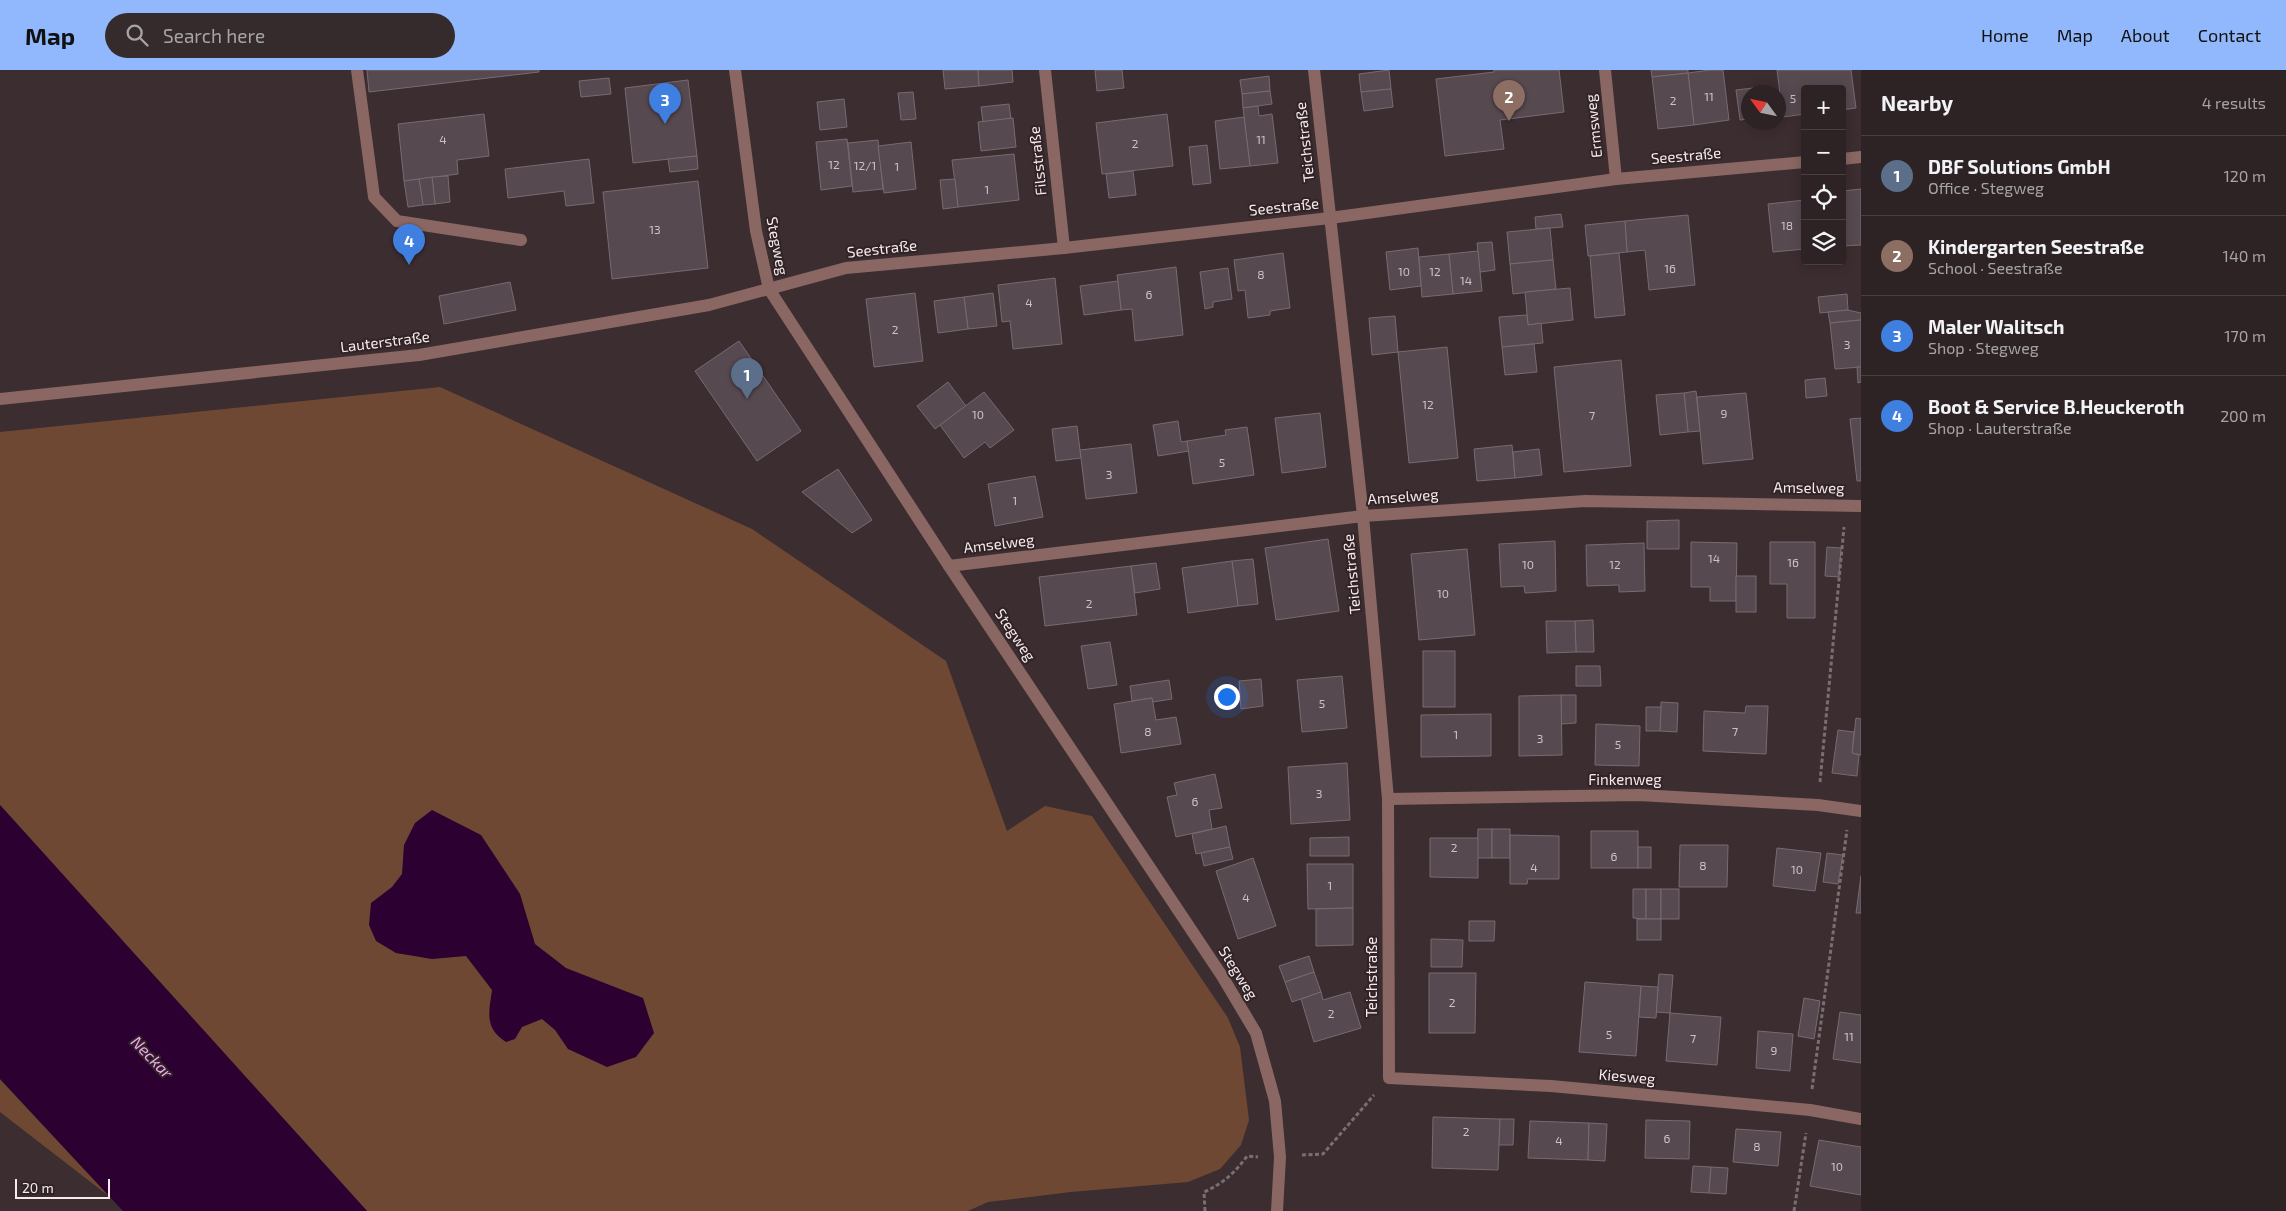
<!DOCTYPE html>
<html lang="en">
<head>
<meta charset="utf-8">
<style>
  body { margin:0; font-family:"Exo 2",sans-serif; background:#352a2c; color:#f1f3f6 }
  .controls { position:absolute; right:15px; top:15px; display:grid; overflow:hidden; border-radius:5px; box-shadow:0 2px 12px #0003 }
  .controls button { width:45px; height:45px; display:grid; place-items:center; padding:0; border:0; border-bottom:1px solid #483f41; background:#2d2224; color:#f1f3f6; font:25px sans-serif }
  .compass { position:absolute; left:1741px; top:15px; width:45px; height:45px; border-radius:50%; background:#2d2224; box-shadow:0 2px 12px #0003; rotate:303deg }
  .scale { position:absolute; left:15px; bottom:12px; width:95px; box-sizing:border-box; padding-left:5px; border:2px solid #f5ebed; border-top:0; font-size:14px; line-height:18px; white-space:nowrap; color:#f5ebed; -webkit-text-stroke:4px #312326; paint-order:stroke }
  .you { position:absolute; left:1226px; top:626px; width:18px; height:18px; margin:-12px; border:4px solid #fff; border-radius:50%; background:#1a73e8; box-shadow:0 0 0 8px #1a73e833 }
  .badge { display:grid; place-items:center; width:32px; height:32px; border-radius:50%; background:#91b8fd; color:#fff; font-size:16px; font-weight:700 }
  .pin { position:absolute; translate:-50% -41px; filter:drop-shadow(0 1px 2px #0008) }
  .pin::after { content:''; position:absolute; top:26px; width:18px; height:15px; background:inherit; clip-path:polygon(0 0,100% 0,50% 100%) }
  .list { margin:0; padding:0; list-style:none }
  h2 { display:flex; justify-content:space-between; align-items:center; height:65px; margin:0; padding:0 20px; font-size:21px }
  h2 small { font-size:16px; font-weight:400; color:#a7a4a6 }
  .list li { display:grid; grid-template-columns:32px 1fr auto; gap:15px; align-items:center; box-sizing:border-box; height:80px; padding:0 20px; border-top:1px solid #483f41 }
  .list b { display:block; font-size:19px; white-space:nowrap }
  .list p { margin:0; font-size:16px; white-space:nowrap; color:#a7a4a6 }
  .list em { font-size:16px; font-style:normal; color:#a7a4a6 }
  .icon { flex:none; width:28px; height:28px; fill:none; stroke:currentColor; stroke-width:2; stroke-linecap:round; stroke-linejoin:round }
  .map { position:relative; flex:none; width:1861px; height:1141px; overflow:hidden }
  header { display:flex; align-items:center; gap:30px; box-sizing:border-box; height:70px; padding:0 25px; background:#91b8fd; color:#111 }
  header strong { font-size:24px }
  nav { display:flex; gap:28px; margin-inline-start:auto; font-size:18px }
  .search { width:350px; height:45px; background:#352a2c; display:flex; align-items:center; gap:12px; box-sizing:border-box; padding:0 18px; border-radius:28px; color:#a7a4a6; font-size:19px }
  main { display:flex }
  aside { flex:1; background:#2d2224 }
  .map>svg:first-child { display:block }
  .green { fill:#6f4833 }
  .water { fill:#2c0030 }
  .building { fill:#574950; stroke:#796a72 }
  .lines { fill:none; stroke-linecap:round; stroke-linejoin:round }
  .path { stroke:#7b6e70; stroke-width:3; stroke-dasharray:4 2.5; stroke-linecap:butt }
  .service { stroke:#8a6762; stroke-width:12 }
  .minor { stroke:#8a6762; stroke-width:12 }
  .labels { text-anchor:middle; stroke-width:4; stroke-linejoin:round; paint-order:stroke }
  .number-label { font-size:12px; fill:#cec2c6 }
  .street-label { font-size:15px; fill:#f5ebed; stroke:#312326 }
  .water-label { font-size:16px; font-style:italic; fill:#f2a7f6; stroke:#312326 }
</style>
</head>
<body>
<header>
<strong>Map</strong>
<div class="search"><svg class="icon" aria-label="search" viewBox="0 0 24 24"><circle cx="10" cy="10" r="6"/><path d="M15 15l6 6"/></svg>Search here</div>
<nav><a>Home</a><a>Map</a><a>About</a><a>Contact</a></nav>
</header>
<main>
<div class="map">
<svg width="1861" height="1141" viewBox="0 0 1861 1141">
  <rect width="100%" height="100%" fill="#3c2d30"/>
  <g class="green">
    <path d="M440 317 752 459 946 591 1007 761 1045 736 1092 746 1228 948 1240 977 1249 1050 1241 1075 1220 1099 1188 1112 1071 1122 988 1132 968 1141H367L0 735V362Z"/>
    <path d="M0 1009 110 1127 0 1042Z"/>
  </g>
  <g class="water">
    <path d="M0 735 367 1141H123L0 1009Z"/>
    <path d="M432 740 481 765 520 824 535 874 566 898 643 928 654 963 636 987 607 997 568 979 555 960 542 949 522 957 515 969 506 972C484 958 489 942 492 920L466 886 432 889 396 883 376 871 369 855 371 833 392 817 402 804 404 775 415 753Z"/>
  </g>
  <g class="building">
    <path d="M367 0H539V2L369 22Z"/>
    <path d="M943 0H978L979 16 945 19Z"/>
    <path d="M978 0H1012L1013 12 979 16Z"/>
    <path d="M1095 0H1122L1124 18 1097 21Z"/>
    <path d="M1389 0 1391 19 1361 22 1359 4Z"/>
    <path d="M1494 0H1559L1564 42 1500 50 1504 79 1445 86 1436 9 1494 2Z"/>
    <path d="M1651 0H1688V3L1652 7Z"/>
    <path d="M1710 0H1723L1729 50 1694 55 1688 3Z"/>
    <path d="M1777 0H1851L1856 38 1842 40V19H1805V44L1783 47Z"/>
    <path d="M1688 3 1694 55 1658 59 1652 7Z"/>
    <path d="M1269 6 1270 21 1242 24 1240 10Z"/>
    <path d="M609 8 611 24 581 27 579 11Z"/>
    <path d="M688 10 697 86 633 93 625 18Z"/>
    <path d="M1753 18 1754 22H1748V49L1740 50 1736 20Z"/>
    <path d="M1391 19 1393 37 1364 41 1361 22Z"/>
    <path d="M1270 21 1272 34 1243 38 1242 24Z"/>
    <path d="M913 22 916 49 901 50 898 23Z"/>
    <path d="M844 29 847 57 820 60 817 32Z"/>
    <path d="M1009 34 1011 49 983 52 981 37Z"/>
    <path d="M1258 36 1259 46 1272 44 1278 93 1250 96 1243 38Z"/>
    <path d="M484 44 489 86 457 90 458 104 404 111 398 54Z"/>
    <path d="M1167 44 1173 96 1102 104 1096 53Z"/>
    <path d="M1244 47 1250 96 1220 99 1215 51Z"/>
    <path d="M1013 48 1016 77 981 81 978 52Z"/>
    <path d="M847 69 852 116 821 120 816 72Z"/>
    <path d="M878 70 883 119 853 122 848 73Z"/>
    <path d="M911 72 916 119 884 123 878 76Z"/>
    <path d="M1207 75 1211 113 1193 115 1189 77Z"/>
    <path d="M1014 84 1019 130 958 137 952 90Z"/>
    <path d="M697 86 698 99 670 102 668 89Z"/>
    <path d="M589 89 594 133 566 136 564 121 508 128 505 99Z"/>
    <path d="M1133 101 1136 125 1109 128 1106 104Z"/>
    <path d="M448 106 450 132 435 134 432 107Z"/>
    <path d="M432 107 435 134 423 135 419 109Z"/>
    <path d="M419 109 423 135 408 137 404 111Z"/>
    <path d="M955 109 958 137 943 139 940 110Z"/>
    <path d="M698 111 708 198 612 209 603 122Z"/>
    <path d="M1861 119V175L1842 176V121Z"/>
    <path d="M1805 130V179L1773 182 1768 134Z"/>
    <path d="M1561 144 1563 157 1536 159 1535 147Z"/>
    <path d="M1688 145 1695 215 1649 220 1645 180 1627 182 1625 151Z"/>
    <path d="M1625 151 1627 182 1588 186 1585 155Z"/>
    <path d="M1550 158 1553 190 1510 194 1507 162Z"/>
    <path d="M1492 172 1495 200 1480 202 1477 173Z"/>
    <path d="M1418 178 1421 216 1390 220 1386 182Z"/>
    <path d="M1478 181 1482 221 1453 224 1449 184Z"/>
    <path d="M1283 183 1290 238 1270 241V245L1248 248 1245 220 1238 221 1234 190Z"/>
    <path d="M1619 183 1625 245 1595 248 1590 186Z"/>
    <path d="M1449 184 1453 224 1422 227 1419 187Z"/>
    <path d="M1553 190 1556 219 1513 224 1510 194Z"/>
    <path d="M1176 197 1183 265 1135 271 1132 239 1121 240 1117 205Z"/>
    <path d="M1228 198 1232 229 1213 232V237L1205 239 1200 202Z"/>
    <path d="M1055 208 1062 274 1013 279 1010 251 1002 252 998 215Z"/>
    <path d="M1118 211 1121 240 1084 245 1080 216Z"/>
    <path d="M510 212 516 240 444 254 439 226Z"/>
    <path d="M1570 218 1573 250 1528 255 1525 222Z"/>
    <path d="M915 223 923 291 874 297 866 229Z"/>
    <path d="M993 223 997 256 968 259 964 227Z"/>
    <path d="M1847 224 1848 240 1820 243 1818 227Z"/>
    <path d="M964 227 968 259 938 263 934 231Z"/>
    <path d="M1848 240 1861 243V250L1830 253 1828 242Z"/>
    <path d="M1527 245 1528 255 1541 253 1543 273 1502 277 1499 247Z"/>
    <path d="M1395 246 1398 282 1372 285 1369 248Z"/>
    <path d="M1861 250V297L1835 299 1830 253Z"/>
    <path d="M739 271 801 361 757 391 695 301Z"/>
    <path d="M1534 274 1537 302 1505 305 1502 277Z"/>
    <path d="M1447 277 1458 388 1409 393 1398 282Z"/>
    <path d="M1621 290 1631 396 1564 402 1554 297Z"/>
    <path d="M1857 297H1861V312L1858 313Z"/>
    <path d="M1825 308 1827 326 1806 328 1805 310Z"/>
    <path d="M948 312 966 336 935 359 917 336Z"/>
    <path d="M1696 321 1700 361 1688 362 1684 323Z"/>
    <path d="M984 322 1014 360 990 378 985 372 964 388 940 355Z"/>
    <path d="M1684 323 1688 362 1660 365 1656 325Z"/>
    <path d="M1746 323 1753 389 1703 394 1697 327Z"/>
    <path d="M1320 343 1326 397 1282 403 1275 348Z"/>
    <path d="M1861 348V411H1857L1850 349Z"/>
    <path d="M1178 351 1181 372 1187 371 1189 381 1158 386 1153 355Z"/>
    <path d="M1077 356 1081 388 1056 391 1052 359Z"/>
    <path d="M1247 357 1254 405 1193 414 1187 371 1226 365 1225 360Z"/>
    <path d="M1131 374 1137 423 1086 429 1080 380Z"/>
    <path d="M1512 375 1515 408 1477 411 1474 379Z"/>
    <path d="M1539 379 1542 405 1515 408 1513 382Z"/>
    <path d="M838 399 872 450 852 463 802 422Z"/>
    <path d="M1035 406 1043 447 995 456 988 414Z"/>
    <path d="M1679 450V479H1647V451Z"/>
    <path d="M1328 469 1339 541 1276 550 1265 478Z"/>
    <path d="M1555 471 1556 521 1525 523 1524 516 1501 517 1499 474Z"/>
    <path d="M1691 472 1737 473 1736 531H1710V517H1691Z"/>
    <path d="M1770 472H1815V548H1787V514H1770Z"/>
    <path d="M1644 473 1645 521 1619 522V515L1587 516 1586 475Z"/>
    <path d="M1827 477 1841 478 1839 507 1825 506Z"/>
    <path d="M1467 479 1475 565 1419 570 1411 484Z"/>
    <path d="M1253 489 1258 534 1238 536 1232 491Z"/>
    <path d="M1232 491 1238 536 1188 543 1182 498Z"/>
    <path d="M1156 493 1160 519 1135 523 1131 496Z"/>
    <path d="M1131 496 1137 545 1045 556 1039 507Z"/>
    <rect x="1736" y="506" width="20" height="36"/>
    <path d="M1593 550 1594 582H1576L1575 551Z"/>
    <path d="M1546 551H1575L1576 582 1547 583Z"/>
    <path d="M1110 572 1117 615 1088 619 1081 576Z"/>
    <rect x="1423" y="581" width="32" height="56"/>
    <path d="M1576 596H1600L1601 616H1576Z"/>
    <path d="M1342 606 1347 658 1302 662 1297 610Z"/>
    <path d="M1261 609 1263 636 1241 639 1239 611Z"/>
    <path d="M1169 610 1172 629 1153 632 1152 628 1132 631 1130 616Z"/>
    <path d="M1561 625H1576V653L1561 654Z"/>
    <path d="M1561 625 1562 685 1519 686V626Z"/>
    <path d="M1152 628 1156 650 1176 647 1181 674 1121 683 1114 634Z"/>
    <path d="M1661 632 1678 633 1677 662 1660 661Z"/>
    <path d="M1746 636H1768L1766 684 1703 681 1704 641 1745 643Z"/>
    <path d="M1646 637H1661L1660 661H1646Z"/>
    <path d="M1491 644V686L1421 687V645Z"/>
    <path d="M1856 648 1861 649V685L1852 683Z"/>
    <path d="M1596 654 1640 656 1639 696 1595 695Z"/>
    <path d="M1838 660 1854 662 1852 683 1859 685 1857 706 1832 703Z"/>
    <path d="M1347 693 1350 750 1291 754 1288 697Z"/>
    <path d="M1215 704 1222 738 1209 740 1212 759 1176 767 1167 727 1177 725 1174 713Z"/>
    <path d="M1226 756 1230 777 1196 784 1192 764Z"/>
    <path d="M1478 759H1492V788H1477Z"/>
    <rect x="1492" y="759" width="18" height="29"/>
    <rect x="1591" y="761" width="47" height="37"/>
    <path d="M1510 765 1559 766V809H1528L1527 814H1510Z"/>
    <path d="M1349 767V786H1310V768Z"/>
    <path d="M1430 768H1478V808L1430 807Z"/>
    <path d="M1680 775H1728L1727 817H1679Z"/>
    <path d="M1230 777 1233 789 1204 796 1201 783Z"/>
    <rect x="1638" y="777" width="13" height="21"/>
    <path d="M1777 778 1821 783 1815 821 1773 816Z"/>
    <path d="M1827 783 1843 785 1838 814 1823 812Z"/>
    <path d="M1253 788 1276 856 1238 869 1216 801Z"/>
    <path d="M1307 794H1353V838L1308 839Z"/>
    <path d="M1861 806V843H1856Z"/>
    <path d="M1633 819H1646V849L1633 848Z"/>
    <rect x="1646" y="819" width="15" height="30"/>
    <rect x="1661" y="819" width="18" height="30"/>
    <path d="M1353 838V875L1316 876V839Z"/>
    <rect x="1637" y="849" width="24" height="21"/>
    <path d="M1469 851H1495L1494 871H1469Z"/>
    <path d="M1431 869 1463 870 1462 897H1431Z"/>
    <path d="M1309 886 1314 902 1285 912 1279 896Z"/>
    <path d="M1314 902 1321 922 1292 932 1285 912Z"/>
    <path d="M1429 903H1476L1475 963H1429Z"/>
    <path d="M1659 904 1673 905 1670 943 1656 942Z"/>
    <path d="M1585 912 1641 916 1636 986 1579 982Z"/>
    <path d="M1641 916 1658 917 1656 948 1639 947Z"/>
    <path d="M1321 922 1323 930 1350 922 1361 958 1314 972 1301 929Z"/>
    <path d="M1804 928 1820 931 1814 969 1798 966Z"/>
    <path d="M1840 942 1861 945V993L1833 989Z"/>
    <path d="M1670 943 1721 947 1717 995 1666 991Z"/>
    <path d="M1758 961 1793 964 1790 1001 1756 998Z"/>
    <path d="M1433 1047 1500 1049 1498 1100 1432 1098Z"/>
    <path d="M1500 1049H1514L1513 1075H1499Z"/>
    <path d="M1646 1050 1690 1051 1689 1089 1645 1088Z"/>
    <path d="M1530 1051 1589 1053 1588 1090 1528 1088Z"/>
    <path d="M1589 1053 1607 1054 1605 1091 1588 1090Z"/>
    <path d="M1736 1059 1781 1062 1778 1096 1733 1092Z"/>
    <path d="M1819 1070 1861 1077V1125L1810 1116Z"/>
    <path d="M1693 1096 1711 1097 1709 1123 1691 1122Z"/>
    <path d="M1711 1097 1728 1098 1726 1124 1709 1123Z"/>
  </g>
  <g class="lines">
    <g class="path">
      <path d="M1820 712 1844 457"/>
      <path d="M1812 1019 1847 760"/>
      <path d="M1302 1085 1323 1084 1374 1025"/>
      <path d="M1205 1141 1204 1122C1222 1114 1235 1103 1247 1086L1258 1087"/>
      <path d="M1794 1141 1806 1063"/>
    </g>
    <path class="service" d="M357 0 374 127 397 151 521 170"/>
    <g class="minor">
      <path d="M735 0 756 161 769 219 949 496 1222 906 1256 963 1275 1031 1280 1087 1277 1141"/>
      <path d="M1045 0 1064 178"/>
      <path d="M1314 0 1363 446 1388 729 1389 1008 1551 1016 1810 1040 1861 1049"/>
      <path d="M1605 0 1616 109"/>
      <path d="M1842 89 1861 87"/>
      <path d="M0 329 419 285 709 235 846 198 1064 178 1330 148 1616 109 1805 92"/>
      <path d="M949 496 1363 446 1585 431 1861 436"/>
      <path d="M1388 729 1639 725 1818 735 1861 741"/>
    </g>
  </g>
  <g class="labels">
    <g class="number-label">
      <text x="1709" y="31">11</text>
      <text x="1793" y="33">5</text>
      <text x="1673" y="35">2</text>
      <text x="443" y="74">4</text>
      <text x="1261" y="74">11</text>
      <text x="1135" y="78">2</text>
      <text x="834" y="99">12</text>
      <text x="865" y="100">12/1</text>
      <text x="897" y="101">1</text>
      <text x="987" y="124">1</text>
      <text x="1787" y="160">18</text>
      <text x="655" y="164">13</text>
      <text x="1670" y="203">16</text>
      <text x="1404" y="206">10</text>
      <text x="1435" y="206">12</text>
      <text x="1261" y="209">8</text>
      <text x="1466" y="215">14</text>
      <text x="1149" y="229">6</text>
      <text x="1029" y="237">4</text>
      <text x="895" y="264">2</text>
      <text x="1847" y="279">3</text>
      <text x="1428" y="339">12</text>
      <text x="1724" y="348">9</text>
      <text x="978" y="349">10</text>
      <text x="1592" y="350">7</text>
      <text x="1222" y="397">5</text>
      <text x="1109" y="409">3</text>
      <text x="1015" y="435">1</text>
      <text x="1714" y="493">14</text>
      <text x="1793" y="497">16</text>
      <text x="1528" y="499">10</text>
      <text x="1615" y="499">12</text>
      <text x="1443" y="528">10</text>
      <text x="1089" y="538">2</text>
      <text x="1322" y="638">5</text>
      <text x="1148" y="666">8</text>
      <text x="1735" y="666">7</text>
      <text x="1456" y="669">1</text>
      <text x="1540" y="673">3</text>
      <text x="1618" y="679">5</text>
      <text x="1319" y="728">3</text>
      <text x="1195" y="736">6</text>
      <text x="1454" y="782">2</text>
      <text x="1614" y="791">6</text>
      <text x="1703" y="800">8</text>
      <text x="1534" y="802">4</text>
      <text x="1797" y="804">10</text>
      <text x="1330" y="820">1</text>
      <text x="1246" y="832">4</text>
      <text x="1452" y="937">2</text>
      <text x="1331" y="948">2</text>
      <text x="1609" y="969">5</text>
      <text x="1849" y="971">11</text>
      <text x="1693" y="973">7</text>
      <text x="1774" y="985">9</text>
      <text x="1466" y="1066">2</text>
      <text x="1667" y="1073">6</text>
      <text x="1559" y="1075">4</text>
      <text x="1757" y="1081">8</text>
      <text x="1837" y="1101">10</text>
    </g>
    <g class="street-label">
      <text transform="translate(1594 56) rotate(-96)" y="5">Ermsweg</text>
      <text transform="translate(1305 72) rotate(-96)" y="5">Teichstraße</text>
      <text transform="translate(1686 86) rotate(-5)" y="5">Seestraße</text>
      <text transform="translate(1038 91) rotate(-96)" y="5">Filsstraße</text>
      <text transform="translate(1284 137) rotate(-6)" y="5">Seestraße</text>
      <text transform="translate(777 176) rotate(79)" y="5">Stegweg</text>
      <text transform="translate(882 179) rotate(-6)" y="5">Seestraße</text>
      <text transform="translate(385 272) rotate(-7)" y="5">Lauterstraße</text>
      <text transform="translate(1809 418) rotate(1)" y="5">Amselweg</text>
      <text transform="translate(1403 427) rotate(-4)" y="5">Amselweg</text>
      <text transform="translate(999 474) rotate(-7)" y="5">Amselweg</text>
      <text transform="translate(1352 504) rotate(-95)" y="5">Teichstraße</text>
      <text transform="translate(1015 565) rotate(56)" y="5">Stegweg</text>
      <text x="1625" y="715">Finkenweg</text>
      <text transform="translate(1238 903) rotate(58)" y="5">Stegweg</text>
      <text transform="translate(1372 907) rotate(-90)" y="5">Teichstraße</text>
      <text transform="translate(1627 1007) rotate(5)" y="5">Kiesweg</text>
    </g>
    <g class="water-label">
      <text transform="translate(152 987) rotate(46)" y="6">Neckar</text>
    </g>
  </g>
</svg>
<div class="controls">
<button>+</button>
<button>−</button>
<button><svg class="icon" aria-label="locate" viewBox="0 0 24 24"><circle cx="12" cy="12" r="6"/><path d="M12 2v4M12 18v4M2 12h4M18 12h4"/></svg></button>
<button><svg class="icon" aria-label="layers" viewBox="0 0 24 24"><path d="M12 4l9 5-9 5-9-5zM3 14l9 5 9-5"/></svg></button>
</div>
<svg class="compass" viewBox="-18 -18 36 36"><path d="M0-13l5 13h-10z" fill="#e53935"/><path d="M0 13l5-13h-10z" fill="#a7a4a6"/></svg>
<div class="scale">20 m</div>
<div class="you"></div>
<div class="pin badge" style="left:747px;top:329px;background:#5c6f8a">1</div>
<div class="pin badge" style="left:1509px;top:51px;background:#8d6e63">2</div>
<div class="pin badge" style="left:665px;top:54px;background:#3f7fe0">3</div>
<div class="pin badge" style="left:409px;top:195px;background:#3f7fe0">4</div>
</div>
<aside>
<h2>Nearby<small>4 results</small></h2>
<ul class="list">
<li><span class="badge" style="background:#5c6f8a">1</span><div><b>DBF Solutions GmbH</b><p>Office · Stegweg</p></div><em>120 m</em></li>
<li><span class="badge" style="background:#8d6e63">2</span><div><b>Kindergarten Seestraße</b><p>School · Seestraße</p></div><em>140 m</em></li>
<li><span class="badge" style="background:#3f7fe0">3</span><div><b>Maler Walitsch</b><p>Shop · Stegweg</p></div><em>170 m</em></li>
<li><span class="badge" style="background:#3f7fe0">4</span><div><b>Boot &amp; Service B.Heuckeroth</b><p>Shop · Lauterstraße</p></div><em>200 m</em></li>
</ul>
</aside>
</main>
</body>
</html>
